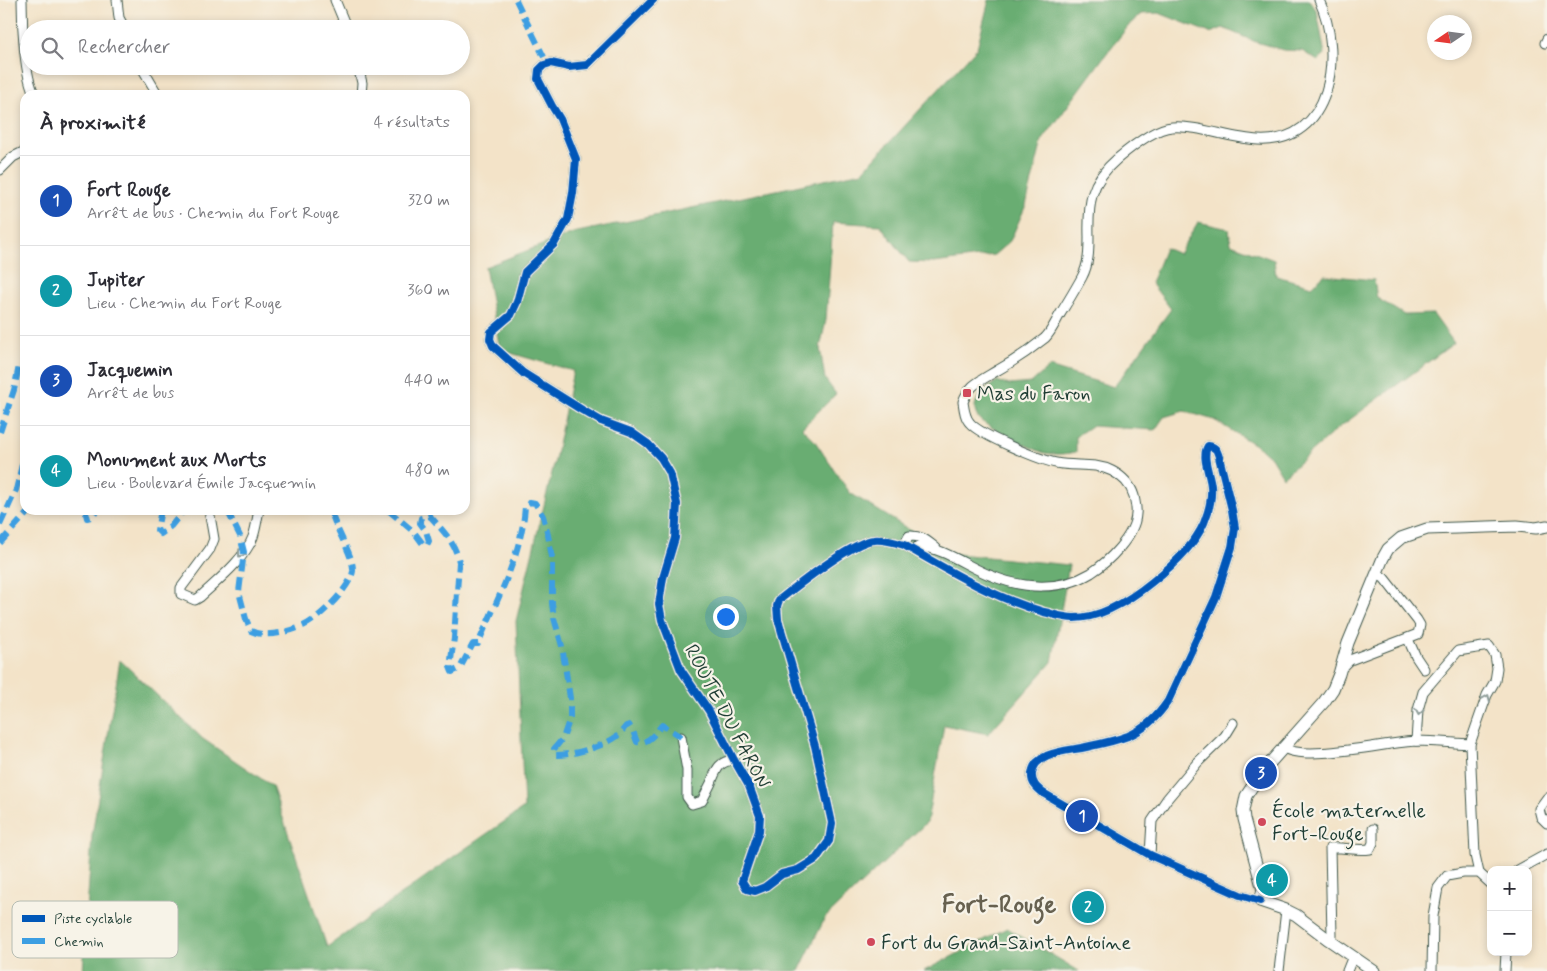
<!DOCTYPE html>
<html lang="fr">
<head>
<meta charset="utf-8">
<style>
  body { margin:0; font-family:Mynerve,sans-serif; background:#f2f2f3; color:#2b2b33 }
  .controls { position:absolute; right:15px; bottom:15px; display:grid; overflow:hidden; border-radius:10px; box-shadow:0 2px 8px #0003 }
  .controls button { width:45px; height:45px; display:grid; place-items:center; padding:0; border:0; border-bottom:1px solid #e1e1e2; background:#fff; color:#2b2b33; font:25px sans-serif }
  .compass { position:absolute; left:1427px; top:15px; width:45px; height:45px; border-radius:50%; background:#fff; box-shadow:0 2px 8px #0003; rotate:257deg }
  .you { position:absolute; left:725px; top:616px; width:18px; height:18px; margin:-12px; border:4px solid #fff; border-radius:50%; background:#1a73e8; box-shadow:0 0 0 8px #1a73e833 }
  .badge { display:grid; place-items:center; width:32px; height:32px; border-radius:50%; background:#db2777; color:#fff; font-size:16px; font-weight:700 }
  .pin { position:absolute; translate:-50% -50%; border:2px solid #fff; box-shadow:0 1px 5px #0006 }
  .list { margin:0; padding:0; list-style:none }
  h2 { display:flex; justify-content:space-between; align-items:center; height:65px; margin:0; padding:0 20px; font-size:21px }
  h2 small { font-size:16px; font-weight:400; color:#7c7c81 }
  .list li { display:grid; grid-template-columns:32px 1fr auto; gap:15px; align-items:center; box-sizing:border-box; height:90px; padding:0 20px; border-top:1px solid #e1e1e2 }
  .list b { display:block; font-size:19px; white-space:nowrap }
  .list p { margin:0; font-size:16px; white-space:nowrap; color:#7c7c81 }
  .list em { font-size:16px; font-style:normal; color:#7c7c81 }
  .icon { flex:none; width:28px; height:28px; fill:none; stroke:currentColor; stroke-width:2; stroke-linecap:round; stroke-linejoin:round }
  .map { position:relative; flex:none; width:1547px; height:971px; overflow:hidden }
  .search { position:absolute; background:#fff; box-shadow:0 2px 8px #0003; left:20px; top:20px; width:450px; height:55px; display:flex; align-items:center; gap:12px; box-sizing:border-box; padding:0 18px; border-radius:28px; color:#7c7c81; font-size:19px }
  .panel { position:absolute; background:#fff; box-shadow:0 2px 8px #0003; left:20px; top:90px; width:450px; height:425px; border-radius:15px }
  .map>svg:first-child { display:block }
  .forest { fill:#69ad72; stroke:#447553 }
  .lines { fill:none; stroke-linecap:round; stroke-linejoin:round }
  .minor-casing { stroke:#3f564a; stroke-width:11 }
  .major-casing { stroke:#3f564a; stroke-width:13 }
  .minor { stroke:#fff; stroke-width:9 }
  .major { stroke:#fff; stroke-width:11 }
  .quiet { stroke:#3c9ee2; stroke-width:6; stroke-dasharray:12 6; stroke-linecap:butt }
  .cycleway-casing { stroke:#f7f3e8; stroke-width:11 }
  .cycleway { stroke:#0057b8; stroke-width:8 }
  .oneway { stroke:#8f9e9a }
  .poi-dot { fill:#d1495b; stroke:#f7f3e8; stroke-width:2 }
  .labels { text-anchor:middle; stroke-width:4.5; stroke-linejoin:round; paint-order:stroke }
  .poi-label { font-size:20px; fill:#1f3d34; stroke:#f7f3e8; text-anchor:start }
  .street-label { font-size:20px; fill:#1f3d34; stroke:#f7f3e8 }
  .district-label { font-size:25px; font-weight:bold; fill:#676150; stroke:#f7f3e8 }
  .key { fill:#f7f3e8; stroke:#b6bcb2; stroke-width:1 }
  .key-label { font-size:14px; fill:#1f3d34 }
</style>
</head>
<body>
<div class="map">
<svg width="1547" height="971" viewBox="0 0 1547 971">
  <rect width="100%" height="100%" fill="#f7f3e8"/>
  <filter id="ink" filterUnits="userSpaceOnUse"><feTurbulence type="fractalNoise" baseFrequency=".02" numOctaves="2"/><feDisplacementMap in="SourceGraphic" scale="10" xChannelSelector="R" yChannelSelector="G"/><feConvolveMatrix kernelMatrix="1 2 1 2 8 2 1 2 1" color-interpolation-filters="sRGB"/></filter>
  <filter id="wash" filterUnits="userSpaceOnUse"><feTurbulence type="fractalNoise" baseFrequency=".0096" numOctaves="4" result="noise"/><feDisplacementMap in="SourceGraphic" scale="20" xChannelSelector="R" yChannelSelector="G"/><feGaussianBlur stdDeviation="1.12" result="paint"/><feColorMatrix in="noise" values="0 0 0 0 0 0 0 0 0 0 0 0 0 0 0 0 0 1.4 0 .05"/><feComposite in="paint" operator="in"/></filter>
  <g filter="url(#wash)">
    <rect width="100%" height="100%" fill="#f3e3c8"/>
    <g class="forest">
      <path d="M989 0H1309L1317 11 1325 55 1318 61 1302 51 1283 50 1256 42 1223 28 1210 33 1159 13 1141 14 1130 24 1103 58 1042 141 1026 205 1010 241 994 255 934 263 909 262 880 225 833 222 826 320 820 348 825 379 836 394 802 428 814 440 850 493 947 553 1069 565 1052 662 988 734 944 725 927 822 825 918 799 971H83L92 836 120 660 203 739 272 786 327 947 456 855 524 808 516 621 555 460 573 371 500 350 485 267 573 233 862 172 977 48Z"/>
      <path d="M1198 222 1229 229 1231 244 1274 260 1276 276 1312 286 1324 275 1374 280 1377 298 1404 315 1433 314 1454 343 1337 429 1283 477 1271 457 1257 446 1214 420 1184 411 1164 417 1155 430 1091 426 1076 436V452C1066 454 1056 455 1045 453 1036 451 988 427 980 420 977 417 974 411 975 406 977 394 989 387 997 381L1009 385 1031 383 1049 367 1114 387 1171 309 1151 283 1165 248 1179 254Z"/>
      <path d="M1007 928 1079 971H924Z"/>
    </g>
  </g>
  <g filter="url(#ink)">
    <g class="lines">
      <defs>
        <g id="minor">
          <path d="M22 0C22 22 24 77 35 95"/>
          <path d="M117 0 119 18 125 29"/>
          <path d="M335 0 347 29"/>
          <path d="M653 0 587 65 569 67 551 63 544 65 539 70 538 79 552 106 560 119 576 159 573 193 568 219 554 244 525 272 517 302 511 315 491 332 490 339 493 346 523 373 582 410 601 421 631 432 648 444 661 458 670 473 677 504 675 538 663 578 659 604 662 620 681 670 709 711 734 760 749 786 760 816 759 831 742 881 747 889 755 891 765 887 782 874 798 870 816 859 829 841 832 823 815 746 778 619 777 606 779 600C797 586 853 541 874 540 884 539 894 542 904 545 949 571 994 598 1044 612 1053 614 1064 618 1074 618 1101 618 1131 599 1152 582 1171 567 1194 546 1204 523 1209 511 1212 499 1211 486 1210 474 1201 456 1208 446 1216 447 1217 450 1219 457L1232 510 1235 528 1232 547 1216 597 1168 701C1158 716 1145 729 1128 736 1115 741 1100 744 1086 747 1069 751 1034 751 1032 774 1031 783 1037 788 1043 793L1150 855 1240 895 1260 901"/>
          <path d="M1545 43 1547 39"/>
          <path d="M141 66 158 95"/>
          <path d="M358 66 362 83 361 95"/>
          <path d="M0 170 13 157 25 151"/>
          <path d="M209 510 214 539 210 549 181 588V594L195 600 200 597C217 581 244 560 253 537 256 528 257 519 259 510"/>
          <path d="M904 545 909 536C921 535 927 541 936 548"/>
          <path d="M914 551 918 546C945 548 967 567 992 576 1024 589 1061 591 1091 573 1108 562 1135 536 1136 514 1137 508 1135 502 1134 496 1131 485 1122 476 1112 471 1094 462 1075 467 1056 463 1040 460 980 435 970 423 965 418 964 409 963 402 965 396 968 391 973 386 980 380 990 375 998 370 1014 361 1030 350 1045 338 1051 332 1055 323 1059 316 1067 303 1075 290 1082 277 1089 264 1089 250 1089 237 1088 203 1090 182 1117 159 1130 148 1155 128 1172 127 1198 125 1231 139 1258 140 1333 144 1344 53 1319 0"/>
          <path d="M1408 639 1416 657 1424 669"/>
          <path d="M1341 666H1344L1350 660 1418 634 1420 625 1417 620 1384 578 1377 574"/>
          <path d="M681 737 687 770V797L692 804 702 801C705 795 708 789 711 783 716 771 718 761 734 760"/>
          <path d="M1416 741 1418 710 1423 692 1458 651 1489 646 1495 655 1497 668 1495 681 1487 695 1470 744 1475 855 1479 873"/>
          <path d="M1283 747C1302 763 1389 742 1416 741 1434 741 1452 743 1470 744"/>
          <path d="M1547 798 1539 809 1541 817 1547 823"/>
          <path d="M1150 855 1152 821 1167 799 1198 762 1225 736 1233 723"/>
          <path d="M1518 870 1547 854"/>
          <path d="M1329 940 1332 936 1330 848C1344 847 1357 851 1370 849L1373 843V829"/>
          <path d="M1279 971 1286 910"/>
          <path d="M1347 971 1353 956"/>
          <path d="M1432 971 1433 916 1438 888 1447 876 1463 873H1479L1491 884"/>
          <path d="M1505 971 1506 952"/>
        </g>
        <path id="major" d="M1374 971 1329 940 1296 915 1286 910 1260 901 1263 890 1244 819 1243 811 1246 796 1261 773 1324 702 1333 689 1339 674 1348 643 1383 558 1388 549 1401 538 1427 529 1517 526 1536 528 1547 526"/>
      </defs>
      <use href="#minor" class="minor-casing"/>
      <use href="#major" class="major-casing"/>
      <use href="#minor" class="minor"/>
      <use href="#major" class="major"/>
      <g class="quiet">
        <path d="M516 0 544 57"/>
        <path d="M0 432 14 390 19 366 23 363 25 365"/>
        <path d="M87 510 86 514 87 518 91 517 97 510"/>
        <path d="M161 510 157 530 161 534 171 526 184 510"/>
        <path d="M227 510 240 536 244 552 239 592 246 619 251 631C265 638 289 632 303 626 318 620 351 587 353 571 354 555 334 528 331 510"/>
        <path d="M388 510 414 532 423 544 427 545 429 541 426 531 420 523 421 518 430 516C443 531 455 542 459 562L454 638 450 667 452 672 460 668 473 644H478C497 599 522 555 525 506L530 502 535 503 543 516 548 535 552 557V603L554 618 562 646 570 698V718L563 738 554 749V752L556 755C573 755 602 747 616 737 620 734 623 730 626 726L629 725 633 731 637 742C649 744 655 733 662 725L681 737"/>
        <path d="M0 525 16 490 25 452"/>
        <path d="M0 543 30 510"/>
      </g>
      <defs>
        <path id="cycleway" d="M653 0 587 65 569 67 551 63 544 65 539 70 538 79 552 106 560 119 576 159 573 193 568 219 554 244 525 272 517 302 511 315 491 332 490 339 493 346 523 373 582 410 601 421 631 432 648 444 661 458 670 473 677 504 675 538 663 578 659 604 662 620 681 670 709 711 734 760 749 786 760 816 759 831 742 881 747 889 755 891 765 887 782 874 798 870 816 859 829 841 832 823 815 746 778 619 777 606 779 600C797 586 853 541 874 540 884 539 894 542 904 545 949 571 994 598 1044 612 1053 614 1064 618 1074 618 1101 618 1131 599 1152 582 1171 567 1194 546 1204 523 1209 511 1212 499 1211 486 1210 474 1201 456 1208 446 1216 447 1217 450 1219 457L1232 510 1235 528 1232 547 1216 597 1168 701C1158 716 1145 729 1128 736 1115 741 1100 744 1086 747 1069 751 1034 751 1032 774 1031 783 1037 788 1043 793L1150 855 1240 895 1260 901"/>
      </defs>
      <use href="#cycleway" class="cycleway-casing"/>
      <use href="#cycleway" class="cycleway"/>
    </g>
    <defs><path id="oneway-chevron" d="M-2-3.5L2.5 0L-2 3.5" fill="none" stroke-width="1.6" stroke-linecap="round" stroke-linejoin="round" transform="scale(1.25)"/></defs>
    <g class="oneway">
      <use href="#oneway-chevron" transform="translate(241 554) rotate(129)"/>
      <use href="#oneway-chevron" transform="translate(1487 698) rotate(-67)"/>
      <use href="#oneway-chevron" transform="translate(1419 712) rotate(99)"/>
    </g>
  </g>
  <g class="poi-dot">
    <rect x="962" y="388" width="10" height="10" rx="2.5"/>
    <circle cx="1262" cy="822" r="5"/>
    <circle cx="871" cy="942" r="5"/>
  </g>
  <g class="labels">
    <g class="poi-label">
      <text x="977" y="400">Mas du Faron</text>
      <text x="1272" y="817">École maternelle<tspan x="1272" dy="23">Fort-Rouge</tspan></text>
      <text x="881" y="949">Fort du Grand-Saint-Antoine</text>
    </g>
    <g class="street-label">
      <text transform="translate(728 716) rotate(62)" y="7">ROUTE DU FARON</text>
    </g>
    <g class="district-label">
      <text x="999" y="912">Fort-Rouge</text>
    </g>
  </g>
  <rect x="12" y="901" width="166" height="57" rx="8" class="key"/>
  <rect x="22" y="915" width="23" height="7" fill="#0057b8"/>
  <rect x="22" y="938" width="23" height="6" fill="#3c9ee2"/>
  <g class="key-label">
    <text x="54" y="923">Piste cyclable</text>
    <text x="54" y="946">Chemin</text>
  </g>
</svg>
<div class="controls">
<button>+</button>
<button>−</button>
</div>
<svg class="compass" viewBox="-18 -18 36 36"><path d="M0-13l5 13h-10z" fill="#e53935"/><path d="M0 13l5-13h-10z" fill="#7c7c81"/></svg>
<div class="you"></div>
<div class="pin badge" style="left:1082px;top:816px;background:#1a4fb4">1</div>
<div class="pin badge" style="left:1088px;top:907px;background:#0f9aa8">2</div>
<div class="pin badge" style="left:1261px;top:773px;background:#1a4fb4">3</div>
<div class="pin badge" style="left:1272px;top:880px;background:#0f9aa8">4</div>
<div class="search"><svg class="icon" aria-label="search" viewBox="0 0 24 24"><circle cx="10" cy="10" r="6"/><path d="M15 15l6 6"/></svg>Rechercher</div>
<section class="panel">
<h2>À proximité<small>4 résultats</small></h2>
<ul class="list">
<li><span class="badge" style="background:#1a4fb4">1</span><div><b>Fort Rouge</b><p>Arrêt de bus · Chemin du Fort Rouge</p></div><em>320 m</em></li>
<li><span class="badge" style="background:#0f9aa8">2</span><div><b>Jupiter</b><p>Lieu · Chemin du Fort Rouge</p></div><em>360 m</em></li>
<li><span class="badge" style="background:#1a4fb4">3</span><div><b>Jacquemin</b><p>Arrêt de bus</p></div><em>440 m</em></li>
<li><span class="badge" style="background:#0f9aa8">4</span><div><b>Monument aux Morts</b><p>Lieu · Boulevard Émile Jacquemin</p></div><em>480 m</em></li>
</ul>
</section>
</div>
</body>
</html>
